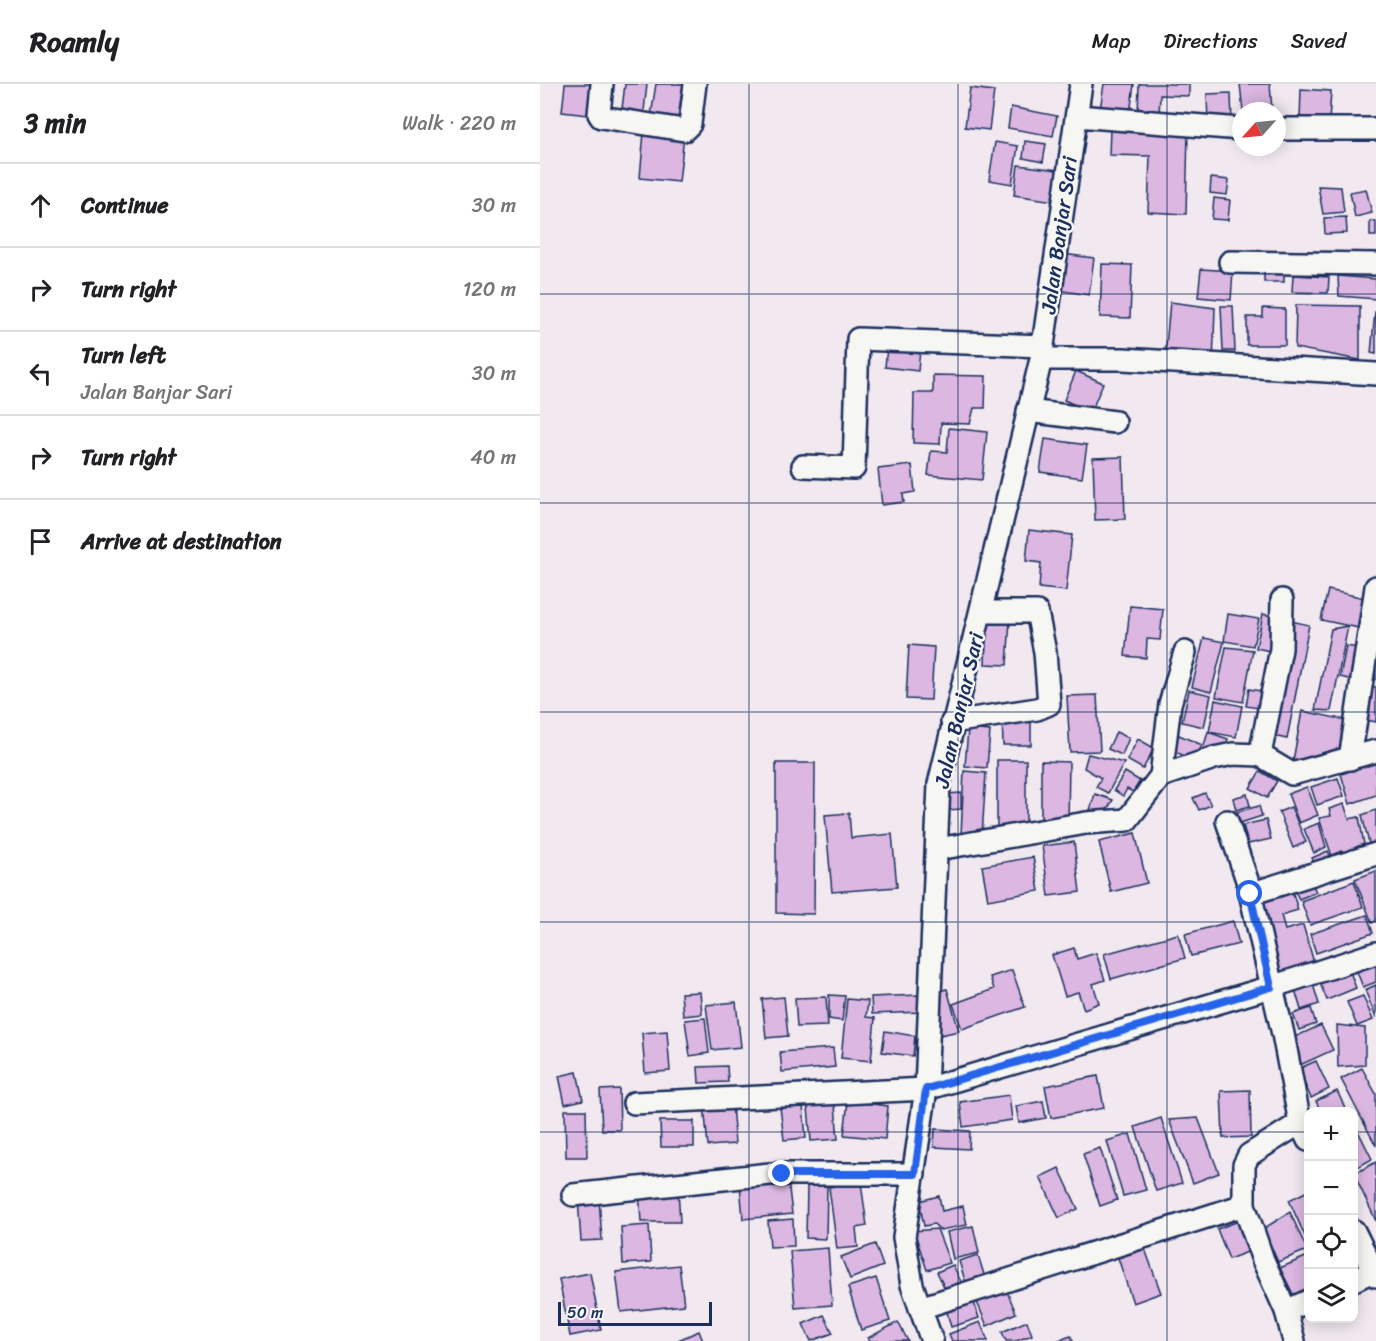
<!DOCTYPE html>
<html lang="en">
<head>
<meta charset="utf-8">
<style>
  body { margin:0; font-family:Sriracha,sans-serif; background:#f6f6f6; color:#202124 }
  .controls { position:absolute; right:18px; bottom:18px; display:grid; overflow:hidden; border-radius:12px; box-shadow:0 3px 15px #0003 }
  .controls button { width:54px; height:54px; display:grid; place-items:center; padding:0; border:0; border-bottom:2px solid #e0e0e0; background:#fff; color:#202124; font:30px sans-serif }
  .compass { position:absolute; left:692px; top:18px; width:54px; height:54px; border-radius:50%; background:#fff; box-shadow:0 3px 15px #0003; rotate:243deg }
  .scale { position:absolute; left:18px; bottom:15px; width:154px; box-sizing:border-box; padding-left:6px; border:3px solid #1b2f5e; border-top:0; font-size:16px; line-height:21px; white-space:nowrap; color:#1b2f5e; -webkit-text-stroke:4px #f6f6f2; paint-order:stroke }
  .stop { position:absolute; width:18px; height:18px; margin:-14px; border:4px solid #2563eb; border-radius:50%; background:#fff }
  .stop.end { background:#2563eb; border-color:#fff; box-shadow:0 2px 6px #0008 }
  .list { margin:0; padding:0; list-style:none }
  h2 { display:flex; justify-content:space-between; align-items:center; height:78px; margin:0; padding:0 24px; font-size:26px }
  h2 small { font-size:20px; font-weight:400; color:#757577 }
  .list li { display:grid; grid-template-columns:39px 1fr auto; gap:18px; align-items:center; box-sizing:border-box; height:84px; padding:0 24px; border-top:2px solid #e0e0e0 }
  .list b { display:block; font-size:22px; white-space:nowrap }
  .list p { margin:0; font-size:20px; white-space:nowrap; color:#757577 }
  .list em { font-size:20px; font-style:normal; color:#757577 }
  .icon { flex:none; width:33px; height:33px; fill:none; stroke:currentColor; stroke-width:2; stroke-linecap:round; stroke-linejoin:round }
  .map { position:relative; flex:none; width:836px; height:1257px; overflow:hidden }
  header { display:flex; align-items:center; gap:36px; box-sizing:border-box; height:84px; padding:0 30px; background:#fff; border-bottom:2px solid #e0e0e0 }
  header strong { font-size:28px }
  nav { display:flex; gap:33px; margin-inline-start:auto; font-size:21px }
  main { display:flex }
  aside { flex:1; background:#fff }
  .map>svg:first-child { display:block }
  .building { fill:#dbb7e2; stroke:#1b2f5e; stroke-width:1.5 }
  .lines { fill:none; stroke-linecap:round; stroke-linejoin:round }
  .minor-casing { stroke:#1b2f5e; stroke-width:26 }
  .minor { stroke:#f6f6f2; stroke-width:21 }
  .route { stroke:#2563eb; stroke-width:8 }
  .grid { fill:none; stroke:#1b2f5e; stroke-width:1.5; stroke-opacity:0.55 }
  .labels { text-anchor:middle; stroke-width:5; stroke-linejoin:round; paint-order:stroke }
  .street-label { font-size:21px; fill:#1b2f5e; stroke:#f6f6f2 }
</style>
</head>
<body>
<header>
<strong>Roamly</strong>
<nav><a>Map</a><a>Directions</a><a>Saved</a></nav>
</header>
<main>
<aside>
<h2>3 min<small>Walk · 220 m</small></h2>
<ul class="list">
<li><svg class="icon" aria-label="ahead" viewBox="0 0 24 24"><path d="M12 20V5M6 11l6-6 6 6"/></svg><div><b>Continue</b></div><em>30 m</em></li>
<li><svg class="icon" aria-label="right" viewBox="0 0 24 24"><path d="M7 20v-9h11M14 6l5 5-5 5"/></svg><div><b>Turn right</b></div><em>120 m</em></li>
<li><svg class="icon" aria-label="left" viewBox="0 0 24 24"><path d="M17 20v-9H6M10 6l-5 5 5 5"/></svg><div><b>Turn left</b><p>Jalan Banjar Sari</p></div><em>30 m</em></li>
<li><svg class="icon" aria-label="right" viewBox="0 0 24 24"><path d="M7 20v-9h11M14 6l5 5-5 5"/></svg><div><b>Turn right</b></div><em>40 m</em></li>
<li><svg class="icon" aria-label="arrive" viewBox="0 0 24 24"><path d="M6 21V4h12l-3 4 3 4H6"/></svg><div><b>Arrive at destination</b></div></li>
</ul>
</aside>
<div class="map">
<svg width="836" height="1257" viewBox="0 0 836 1257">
  <rect width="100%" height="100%" fill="#f1e9ef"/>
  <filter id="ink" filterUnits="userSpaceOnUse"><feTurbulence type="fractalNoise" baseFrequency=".0167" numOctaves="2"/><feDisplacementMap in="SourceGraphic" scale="12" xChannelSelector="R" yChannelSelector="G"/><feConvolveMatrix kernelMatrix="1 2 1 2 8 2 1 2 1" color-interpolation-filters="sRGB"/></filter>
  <g filter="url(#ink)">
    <g class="building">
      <path d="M25 0H52L48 31 22 28Z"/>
      <path d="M85 0H107L103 36 81 33Z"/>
      <path d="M116 0H143L137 42 110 38Z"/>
      <path d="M564 0H594L590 30 560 26Z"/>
      <path d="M599 0H649V12L620 11 619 32 598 31Z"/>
      <path d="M700 0H730L732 27H703Z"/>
      <path d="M430 4 454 7 449 46 425 43Z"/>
      <path d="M761 5 791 7 789 38 760 36Z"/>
      <path d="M691 9 692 40H668L667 10Z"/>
      <path d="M471 23 517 32 513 52 468 44Z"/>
      <path d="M570 46 648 48 646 130 608 128 610 72 569 71Z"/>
      <path d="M104 48 144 52 139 98 100 94Z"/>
      <path d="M485 57 506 60 503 78 483 74Z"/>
      <path d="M455 58 478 62 472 100 449 96Z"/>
      <path d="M478 81 518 86 514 117 474 111Z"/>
      <path d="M671 94 689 96 687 111 670 109Z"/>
      <path d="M778 102 801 103 804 128 783 130Z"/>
      <path d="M826 105 832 129 815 133 810 108Z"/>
      <path d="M674 114 690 116 688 136 672 135Z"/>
      <path d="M806 133 807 149 785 150 784 134Z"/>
      <rect x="830" y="137" width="6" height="15"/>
      <path d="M522 170 554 174 549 211 517 206Z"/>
      <path d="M562 180 592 181 590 234 560 233Z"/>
      <path d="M661 185 693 187 691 216 658 213Z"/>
      <path d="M744 185V198H724V186Z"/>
      <path d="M753 191 789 193 788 209 752 208Z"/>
      <path d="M798 192 836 195V215L799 212Z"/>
      <path d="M630 218 675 224 673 280 625 273Z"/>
      <path d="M756 221 820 222V276L755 264Z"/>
      <path d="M681 222H693L695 267H683Z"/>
      <path d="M723 224 745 225V261H707V233H723Z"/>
      <path d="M835 228H836V270L831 269Z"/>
      <path d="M347 263 380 266 378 287 345 283Z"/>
      <path d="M536 287 563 299 551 328 524 316Z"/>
      <path d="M393 291 446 292 445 324H434L430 340 401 339 400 360 373 359 374 309H393Z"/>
      <path d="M409 344 447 348 442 396 388 391 391 367 407 368Z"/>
      <path d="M505 355 547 361 542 394 500 388Z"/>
      <path d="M583 373 585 435 555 436 553 374Z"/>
      <path d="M372 381 375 408 363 410 364 418 342 421 338 385Z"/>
      <path d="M489 446 532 451 526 507 499 504 501 479 486 477Z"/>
      <path d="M788 506 825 514 819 544 781 536Z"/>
      <path d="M590 522 623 525 620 556 607 555 606 574 585 572Z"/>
      <path d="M688 530 719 535 713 562 684 557Z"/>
      <path d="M723 530 736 533 730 567 716 564Z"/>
      <path d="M447 535 470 536 467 581 445 580Z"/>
      <path d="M751 537 769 541 747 655 729 651Z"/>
      <path d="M808 542 791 627 775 626 791 545Z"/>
      <path d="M664 554 684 558 671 608 652 603Z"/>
      <path d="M369 561 394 563 391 616 366 615Z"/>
      <path d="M806 562 819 564 813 596 800 593Z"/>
      <path d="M686 563 713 566 703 618 676 613Z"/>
      <path d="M831 574 836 576V595H827Z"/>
      <path d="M831 602 836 603V638L823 635Z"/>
      <path d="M709 605 721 607 718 624 706 622Z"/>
      <path d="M649 606 671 611 664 643 642 638Z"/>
      <path d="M557 611 560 667 530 668 527 612Z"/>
      <path d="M675 616 702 622 696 653 669 648Z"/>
      <path d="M762 627 806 636 800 664 753 677Z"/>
      <path d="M462 631H491V661H463Z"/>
      <path d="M428 645 450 647 447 684 425 682Z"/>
      <path d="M576 648 589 654 582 671 568 665Z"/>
      <path d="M632 648 662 661 655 677 625 663Z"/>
      <path d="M668 648 688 655 683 671 663 665Z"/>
      <path d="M598 655 614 664 603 685 587 676Z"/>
      <path d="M548 670 584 679 568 709 556 703 561 694 544 684Z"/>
      <rect x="457" y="676" width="29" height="70"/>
      <path d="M501 677 529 678 528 740 501 739Z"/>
      <path d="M236 679H275L274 830 236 829Z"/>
      <path d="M836 679V711L810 720 801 690Z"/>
      <path d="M424 687 446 689 442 752 421 751Z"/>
      <path d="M720 687 737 697 727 714 710 704Z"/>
      <path d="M585 688 600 697 593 708 587 705 583 712 574 706Z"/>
      <path d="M798 694 804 712 777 721 771 703Z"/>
      <path d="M767 703 778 731 759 739 748 710Z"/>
      <path d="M421 709V725L408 726 407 710Z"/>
      <path d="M665 709 671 721 659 726 653 714Z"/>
      <path d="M555 710 573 716 564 731 550 726Z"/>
      <path d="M707 710 710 722 696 726 693 714Z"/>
      <path d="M804 720 809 735 819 733 824 760 816 763 818 770 805 773 801 767 792 772 779 734 791 732 789 725Z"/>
      <path d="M719 722 722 732 700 739 697 728Z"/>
      <path d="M751 723 766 758 753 764 739 728Z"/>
      <path d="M836 726V761L830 764 822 731Z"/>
      <path d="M309 729 311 754 352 750 357 803 292 808 285 731Z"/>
      <path d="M726 736 731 755 708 760 703 741Z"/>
      <path d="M779 739 786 763 774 769 764 745Z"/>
      <path d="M595 749 607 799 571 808 559 758Z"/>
      <path d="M534 758 540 808 509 812 502 762Z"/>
      <path d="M788 767 793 777 776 784 772 774Z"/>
      <path d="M493 773 499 807 448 816 442 782Z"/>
      <path d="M836 787V837L832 839 815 795Z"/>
      <path d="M770 795 776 808 759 815 753 803Z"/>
      <path d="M814 797 823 823 770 841 761 817Z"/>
      <path d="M751 803 758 826 741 831 745 846 763 841 775 882 736 893 713 813Z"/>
      <path d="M827 831 833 849 776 869 770 850Z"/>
      <path d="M693 837 699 860 651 872 645 850Z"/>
      <path d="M638 850 645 874 571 895 564 870Z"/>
      <path d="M534 864 537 875 556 869 565 896 553 900 559 919 544 925 538 908 525 912 512 871Z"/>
      <path d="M836 874V898L823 903 815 883Z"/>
      <path d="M809 885 816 904 787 916 779 897Z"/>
      <path d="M472 886 485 923 422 945 413 920 454 905 450 893Z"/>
      <path d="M772 897 779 920 761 926 754 902Z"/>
      <path d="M836 901V934L825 906Z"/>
      <path d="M407 905 419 947 400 951 398 907Z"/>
      <path d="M160 908 162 930 143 932 141 909Z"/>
      <path d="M289 911 305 912 302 937 289 935Z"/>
      <path d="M380 911 381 928 332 930 331 913Z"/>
      <path d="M823 912 833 936 817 942 807 918Z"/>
      <path d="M244 913 248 952 226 954 222 915Z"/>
      <path d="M286 913 288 942 257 943 255 914Z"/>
      <path d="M307 915 328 917 326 933 335 934 331 977 301 974Z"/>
      <path d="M196 918 201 963 172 966 166 921Z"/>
      <path d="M771 924 776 940 759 946 753 930Z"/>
      <path d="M165 934 169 969 150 972 145 936Z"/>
      <path d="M781 941 793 966 760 981 748 956Z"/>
      <path d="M797 941 825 944V981L798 983Z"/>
      <path d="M127 947 130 987 105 989 102 949Z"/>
      <path d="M345 947 375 952 373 972 342 968Z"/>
      <path d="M293 964 295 983 242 988 240 968Z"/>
      <path d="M776 977 789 1005 771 1014 758 985Z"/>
      <path d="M187 982 188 998 159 999 158 983Z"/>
      <path d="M822 984 836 1010V1062L801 995Z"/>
      <path d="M37 988 43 1016 25 1020 19 992Z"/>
      <path d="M558 992 564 1024 511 1034 505 1002Z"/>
      <path d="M79 1005 80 1046H62L60 1006Z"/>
      <path d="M710 1006 711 1053 683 1054 681 1007Z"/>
      <path d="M797 1007 807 1028H781L776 1017Z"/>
      <path d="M294 1010 298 1055 271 1057 267 1012Z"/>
      <path d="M469 1011 472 1036 423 1043 420 1018Z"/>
      <path d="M262 1012 266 1054 244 1056 239 1015Z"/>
      <path d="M308 1017 348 1022 345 1055 304 1051Z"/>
      <path d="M503 1017 506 1034 479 1039 476 1022Z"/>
      <path d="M192 1019 195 1060 168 1062 164 1021Z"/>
      <path d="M25 1026H46L47 1073H26Z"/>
      <path d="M621 1034 642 1099 616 1107 595 1043Z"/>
      <path d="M658 1034 679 1089 653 1099 629 1036Z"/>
      <path d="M120 1037H154V1063H121Z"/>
      <path d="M814 1039 832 1075 814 1085Z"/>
      <path d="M395 1045 430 1047 429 1065 394 1063Z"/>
      <path d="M590 1050 606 1106 583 1112 567 1057Z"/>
      <path d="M560 1064 577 1116 560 1122 543 1070Z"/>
      <path d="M836 1078V1137L814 1090Z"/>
      <path d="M519 1084 538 1125 519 1134 500 1093Z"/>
      <path d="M248 1096 252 1130 203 1135 200 1100Z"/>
      <path d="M321 1099 327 1142 316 1144 318 1163 297 1165 289 1103Z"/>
      <path d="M267 1102H287L286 1155 266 1154Z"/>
      <path d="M138 1105 140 1138H101L99 1107Z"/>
      <path d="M768 1107V1159L749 1116Z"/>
      <path d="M399 1112 402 1127 423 1122 427 1141 400 1146 394 1140 384 1142 379 1117Z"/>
      <path d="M59 1114 62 1156 41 1157 38 1115Z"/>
      <path d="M750 1128 767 1166 738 1178 723 1145Z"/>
      <path d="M253 1135 254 1162 230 1163 228 1137Z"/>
      <path d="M699 1137 710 1167 689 1175 677 1145Z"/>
      <path d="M109 1141 111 1178 83 1180 81 1143Z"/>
      <path d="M433 1142 439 1169 413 1175 407 1148Z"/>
      <path d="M397 1145 410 1179 387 1186 374 1147Z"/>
      <path d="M335 1160 343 1182 310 1195 301 1173Z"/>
      <path d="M288 1164 292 1221 255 1224 250 1167Z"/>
      <path d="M605 1165 621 1209 593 1219 578 1174Z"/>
      <path d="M438 1171 446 1197 427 1203 419 1177Z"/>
      <path d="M768 1172V1205L754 1212 740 1184Z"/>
      <path d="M139 1181 144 1221 81 1228 76 1188Z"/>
      <path d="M413 1181 424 1204 408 1211 397 1188Z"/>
      <path d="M50 1189 61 1246 30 1252 19 1195Z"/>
      <path d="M336 1194 350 1237 321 1246 308 1203Z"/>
      <path d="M466 1205 476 1229 447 1242 437 1218Z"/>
      <path d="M432 1212 439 1234 411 1243 405 1221Z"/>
      <path d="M284 1231 293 1249 271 1257 263 1240Z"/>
      <path d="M487 1237 492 1251 476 1257H466L462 1248Z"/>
      <path d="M358 1238 368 1257H330L328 1254Z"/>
      <path d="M440 1238 448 1257H412L409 1250Z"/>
      <path d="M159 1247 163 1257H138V1256Z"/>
      <path d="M531 1252 533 1257H516Z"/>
    </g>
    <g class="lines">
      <defs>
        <g id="minor">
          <path d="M62 0 59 30 61 33 144 46 150 40 155 0"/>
          <path d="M537 32 701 45"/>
          <path d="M737 45H836"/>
          <path d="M690 178 836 180"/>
          <path d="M501 275H583L836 290"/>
          <path d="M488 327 575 338"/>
          <path d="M263 382 314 384 318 255 503 262"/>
          <path d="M412 638 497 625 509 620 505 568 497 528H442"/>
          <path d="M720 671 741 565 742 516"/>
          <path d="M810 675 836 503"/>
          <path d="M621 692 630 620 645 568"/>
          <path d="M687 737 707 796 743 950 760 1039 709 1071 704 1081V1121L723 1176 746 1227 754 1257"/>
          <path d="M398 765 546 739 587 736 621 692 674 674 693 670 720 671 752 690 836 667"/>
          <path d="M710 810 836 770"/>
          <path d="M94 1019 386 1005 731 903 836 869"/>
          <path d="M760 1039 768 1056"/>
          <path d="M33 1111 230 1090H374"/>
          <path d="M814 1147 836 1192"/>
          <path d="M814 1196 836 1185"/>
          <path d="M380 1224 704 1121"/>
          <path d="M746 1227 768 1217"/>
          <path d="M392 1257 372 1201 364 1153 386 1005 399 700 501 275 541 0"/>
        </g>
      </defs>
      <use href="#minor" class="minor-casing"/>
      <use href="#minor" class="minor"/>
    </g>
  </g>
  <g class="lines" filter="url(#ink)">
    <path class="route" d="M242 1090H375L386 1005 731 903 710 810"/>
  </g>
  <path class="grid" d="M209 0V1257M418 0V1257M627 0V1257M0 210H836M0 419H836M0 628H836M0 838H836M0 1048H768M814 1048H836"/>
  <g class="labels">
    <g class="street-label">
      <text transform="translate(519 151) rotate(-82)" y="7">Jalan Banjar Sari</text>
      <text transform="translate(419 626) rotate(-77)" y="7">Jalan Banjar Sari</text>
    </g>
  </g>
</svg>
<div class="controls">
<button>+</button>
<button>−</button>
<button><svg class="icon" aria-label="locate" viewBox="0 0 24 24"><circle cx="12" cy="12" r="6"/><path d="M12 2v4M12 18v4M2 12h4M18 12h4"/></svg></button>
<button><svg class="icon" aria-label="layers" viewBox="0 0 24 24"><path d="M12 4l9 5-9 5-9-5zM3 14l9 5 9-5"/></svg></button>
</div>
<svg class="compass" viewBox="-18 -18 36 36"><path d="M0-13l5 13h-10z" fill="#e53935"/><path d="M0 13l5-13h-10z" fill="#757577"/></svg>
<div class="scale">50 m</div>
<div class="stop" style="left:710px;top:810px"></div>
<div class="stop end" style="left:242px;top:1090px"></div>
</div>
</main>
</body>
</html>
